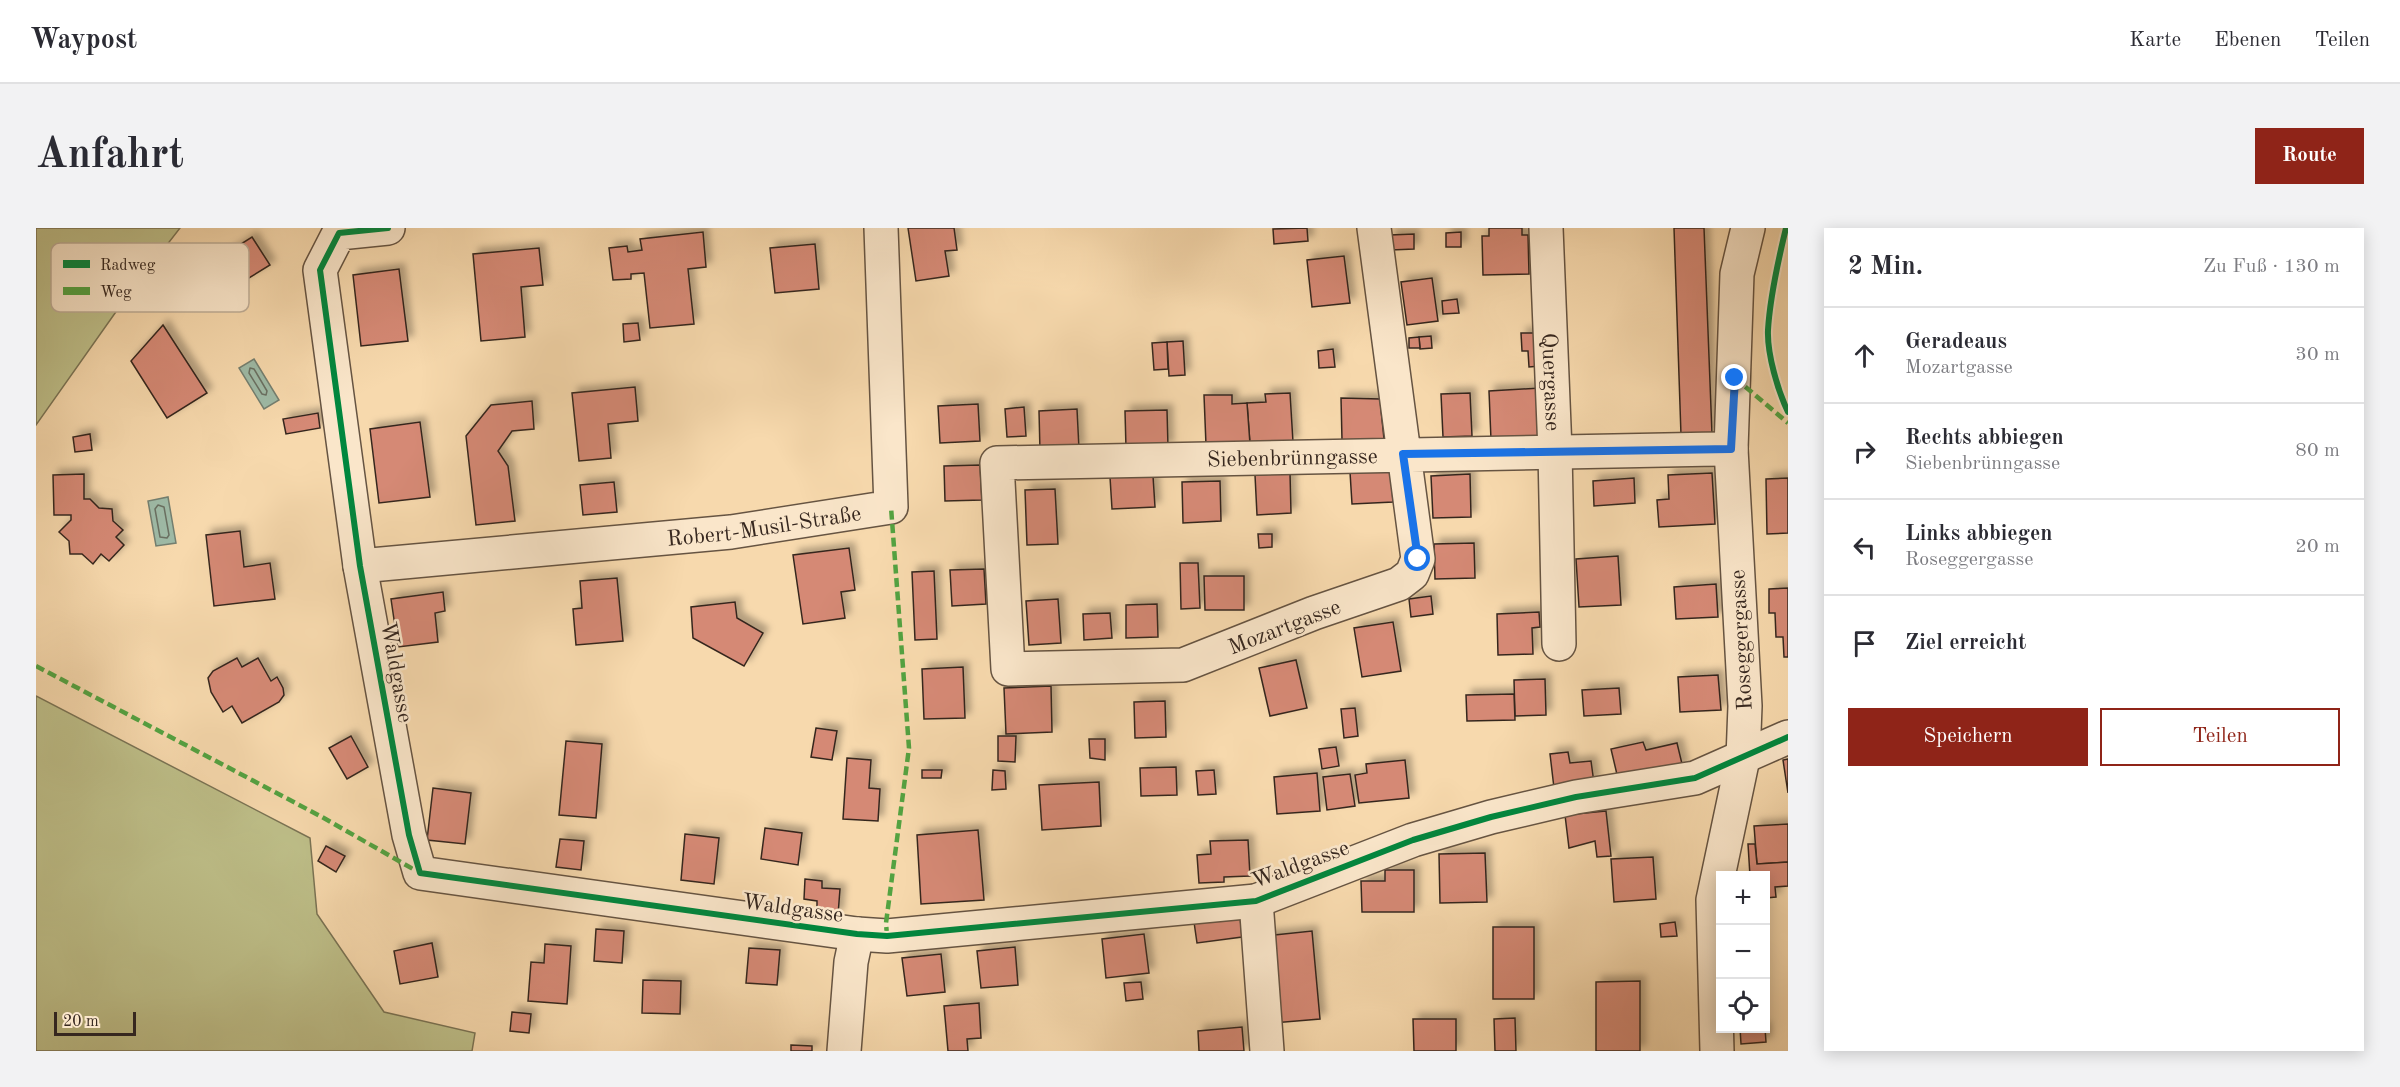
<!DOCTYPE html>
<html lang="de">
<head>
<meta charset="utf-8">
<style>
  body { margin:0; font-family:"Old Standard TT",serif; background:#f2f2f3; color:#2b2b33 }
  .controls { position:absolute; right:18px; bottom:18px; display:grid; overflow:hidden; border-radius:0px; box-shadow:0 3px 15px #0003 }
  .controls button { width:54px; height:54px; display:grid; place-items:center; padding:0; border:0; border-bottom:2px solid #e1e1e2; background:#fff; color:#2b2b33; font:30px sans-serif }
  .scale { position:absolute; left:18px; bottom:15px; width:82px; box-sizing:border-box; padding-left:6px; border:3px solid #36271f; border-top:0; font-size:16px; line-height:21px; white-space:nowrap; color:#36271f; -webkit-text-stroke:4px #fae6ca; paint-order:stroke }
  .stop { position:absolute; width:18px; height:18px; margin:-14px; border:4px solid #1a73e8; border-radius:50%; background:#fff }
  .stop.end { background:#1a73e8; border-color:#fff; box-shadow:0 2px 6px #0008 }
  .list { margin:0; padding:0; list-style:none }
  h2 { display:flex; justify-content:space-between; align-items:center; height:78px; margin:0; padding:0 24px; font-size:26px }
  h2 small { font-size:20px; font-weight:400; color:#7c7c81 }
  .list li { display:grid; grid-template-columns:39px 1fr auto; gap:18px; align-items:center; box-sizing:border-box; height:96px; padding:0 24px; border-top:2px solid #e1e1e2 }
  .list b { display:block; font-size:22px; white-space:nowrap }
  .list p { margin:0; font-size:20px; white-space:nowrap; color:#7c7c81 }
  .list em { font-size:20px; font-style:normal; color:#7c7c81 }
  .actions { display:flex; gap:12px; padding:18px 24px }
  .actions a { flex:1; padding:14px 0; border:2px solid #8f2418; border-radius:0px; text-align:center; font-size:21px; color:#8f2418 }
  .actions .main { background:#8f2418; color:#fff }
  .icon { flex:none; width:33px; height:33px; fill:none; stroke:currentColor; stroke-width:2; stroke-linecap:round; stroke-linejoin:round }
  .map { position:relative; flex:none; width:1752px; height:823px; overflow:hidden; border-radius:0px }
  header { display:flex; align-items:center; gap:36px; box-sizing:border-box; height:84px; padding:0 30px; background:#fff; border-bottom:2px solid #e1e1e2 }
  header strong { font-size:28px }
  nav { display:flex; gap:33px; margin-inline-start:auto; font-size:21px }
  .intro { display:flex; align-items:center; justify-content:space-between; box-sizing:border-box; height:144px; padding:0 36px }
  h1 { margin:0; font-size:42px }
  .button { padding:15px 27px; border-radius:0px; background:#8f2418; color:#fff; font-size:21px; font-weight:700 }
  main { display:flex; gap:36px; padding:0 36px }
  aside { flex:1; background:#fff; border-radius:0px; box-shadow:0 3px 15px #0003 }
  .map>svg:first-child { display:block }
  .green { fill:#bebf89; stroke:#7a7354; stroke-width:1.5 }
  .water { fill:#9ebaa6; stroke:#747f70; stroke-width:1.5 }
  .lines { fill:none; stroke-linecap:round; stroke-linejoin:round }
  .shore { stroke:#6a7062; stroke-width:1.5 }
  .building { fill:#d58974; stroke:#36271f; stroke-width:1.5; filter:url(#shadow) }
  .minor-casing { stroke:#665442; stroke-width:36 }
  .minor { stroke:#fae6ca; stroke-width:33 }
  .quiet { stroke:#53a341; stroke-width:4.5; stroke-dasharray:9 4.5; stroke-linecap:butt }
  .cycleway-casing { stroke:#fae6ca; stroke-width:10 }
  .cycleway { stroke:#00873e; stroke-width:6 }
  .route { stroke:#1a73e8; stroke-width:8 }
  .labels { text-anchor:middle; stroke-width:5; stroke-linejoin:round; paint-order:stroke }
  .street-label { font-size:22px; fill:#36271f; stroke:#fae6ca }
  .key { fill:#fae6ca; stroke:#bfad97; stroke-width:1.5 }
  .key-label { font-size:16px; fill:#36271f }
</style>
</head>
<body>
<header>
<strong>Waypost</strong>
<nav><a>Karte</a><a>Ebenen</a><a>Teilen</a></nav>
</header>
<div class="intro"><h1>Anfahrt</h1><a class="button">Route</a></div>
<main>
<div class="map">
<svg width="1752" height="823" viewBox="0 0 1752 823">
  <defs>
    <filter id="shadow"><feDropShadow dx="5.5" dy="-5.5" stdDeviation="3" flood-color="#0004"/></filter>
  </defs>
  <rect width="100%" height="100%" fill="#f7d9ad"/>
  <filter id="stains"><feTurbulence type="fractalNoise" baseFrequency=".00333" numOctaves="4"/><feColorMatrix values="0 0 0 0 .2 0 0 0 0 .09 0 0 0 0 .02 0 0 0 .5 -.17"/></filter>
  <radialGradient id="worn" r=".72"><stop offset=".6" stop-color="#630" stop-opacity="0"/><stop offset="1" stop-color="#630" stop-opacity=".3"/></radialGradient>
  <g class="green">
    <path d="M0 0H144L89 71 0 197Z"/>
    <path d="M0 468 274 610 281 686 348 784 439 805 436 823H0Z"/>
  </g>
  <g class="water">
    <path d="M218 131 243 172 228 181 203 140Z"/>
    <path d="M132 269 140 315 120 318 112 273Z"/>
  </g>
  <g class="lines">
    <g class="shore">
      <path d="M214 140 218 141 231 163 230 167 226 166 213 145Z"/>
      <path d="M122 277 128 279 133 307 131 310 124 309 119 281Z"/>
    </g>
  </g>
  <g class="building">
    <path d="M872 0H918L921 22 909 23 913 48 880 53Z"/>
    <path d="M1271 0 1272 13 1238 16 1237 1Z"/>
    <path d="M1453 0H1486V7H1492L1493 46 1447 47 1446 8H1453Z"/>
    <path d="M1638 0H1668L1676 206 1645 207Z"/>
    <path d="M667 4 670 39 652 41 658 96 614 100 608 45 595 46V51L577 52 573 20 591 18 592 24 606 22 604 11Z"/>
    <path d="M1425 4V19H1410V5Z"/>
    <path d="M1378 6V21L1355 22 1354 7Z"/>
    <path d="M216 9 234 37 190 64 173 36Z"/>
    <path d="M779 16 783 61 739 65 734 20Z"/>
    <path d="M503 20 507 57 485 59 489 109 445 113 437 26Z"/>
    <path d="M1308 28 1314 75 1276 79 1271 32Z"/>
    <path d="M363 41 372 113 325 118 317 47Z"/>
    <path d="M1396 50 1402 93 1371 97 1365 54Z"/>
    <path d="M1421 71 1423 85 1407 86 1406 73Z"/>
    <path d="M602 95 604 112 588 114 587 96Z"/>
    <path d="M127 97 171 165 131 190 95 133Z"/>
    <path d="M1485 105H1502L1504 138 1493 139 1492 123H1486Z"/>
    <path d="M1395 108 1396 120 1384 121 1383 109Z"/>
    <path d="M1383 109 1384 120H1373V110Z"/>
    <path d="M1147 113 1149 147 1133 148 1131 114Z"/>
    <path d="M1131 114 1132 141 1118 142 1116 115Z"/>
    <path d="M1297 121 1299 139 1283 140 1282 123Z"/>
    <path d="M599 159 602 193 572 196 575 230 543 233 536 165Z"/>
    <path d="M1504 160 1507 209 1455 212 1453 163Z"/>
    <path d="M1254 165 1257 214 1214 216 1211 175 1230 174 1229 166Z"/>
    <path d="M1434 165 1436 208 1407 209 1405 166Z"/>
    <path d="M1168 167H1196V176L1211 175 1214 216 1170 217Z"/>
    <path d="M1305 170 1344 171 1348 211 1306 212Z"/>
    <path d="M496 173 498 201 476 203 462 223 472 238 479 293 440 297 430 208 455 177Z"/>
    <path d="M942 176 944 213 904 215 902 178Z"/>
    <path d="M988 179 990 208 971 209 969 181Z"/>
    <path d="M1041 181 1043 221 1004 223 1003 183Z"/>
    <path d="M1131 182 1132 219 1090 220 1089 183Z"/>
    <path d="M282 185 284 200 250 206 247 191Z"/>
    <path d="M384 194 394 269 343 275 334 201Z"/>
    <path d="M54 206 56 222 39 224 37 209Z"/>
    <path d="M944 237 946 272 909 273 908 238Z"/>
    <path d="M1355 242 1357 274 1316 276 1314 244Z"/>
    <path d="M1254 245 1255 285 1221 287 1219 247Z"/>
    <path d="M1676 245 1679 296 1623 299 1621 272 1633 271 1632 247Z"/>
    <path d="M48 246V271H54L63 280 76 281 77 293 87 302 80 309 88 317 73 333 65 326 57 336 46 326H34L33 313 23 304 35 292V287H18L17 247Z"/>
    <path d="M1434 246 1435 289 1397 290 1395 248Z"/>
    <path d="M1117 248 1119 279 1076 281 1074 249Z"/>
    <path d="M1598 250 1599 275 1558 278 1557 253Z"/>
    <path d="M1752 250V305L1731 306 1730 251Z"/>
    <path d="M1184 253 1185 293 1147 295 1146 254Z"/>
    <path d="M578 254 581 284 547 287 544 257Z"/>
    <path d="M1019 261 1022 316 991 317 989 262Z"/>
    <path d="M204 303 208 339 234 335 239 371 178 378 170 307Z"/>
    <path d="M1222 306H1236V319L1223 320Z"/>
    <path d="M1438 315 1439 350 1399 351 1398 316Z"/>
    <path d="M813 320 819 362 805 364 809 390 767 396 757 327Z"/>
    <path d="M1582 328 1585 377 1543 379 1540 331Z"/>
    <path d="M1144 335H1162L1164 380 1145 381Z"/>
    <path d="M948 341 950 376 916 378 914 342Z"/>
    <path d="M898 343 901 411 879 412 876 344Z"/>
    <path d="M1168 348H1208V382H1169Z"/>
    <path d="M581 350 587 413 540 417 537 381 546 380 544 353Z"/>
    <path d="M1680 356 1682 389 1640 391 1638 359Z"/>
    <path d="M1752 360V429H1748L1747 409H1740L1739 385H1733V361Z"/>
    <path d="M407 364 409 383 399 385 402 414 362 419 355 371Z"/>
    <path d="M1395 368 1397 386 1375 389 1373 371Z"/>
    <path d="M1022 371 1025 415 993 417 990 373Z"/>
    <path d="M699 374 701 390 727 405 708 438 657 410 655 379Z"/>
    <path d="M1121 376 1122 409 1090 410V377Z"/>
    <path d="M1503 384 1504 399 1496 400 1497 426 1462 427 1461 386Z"/>
    <path d="M1074 385 1076 410 1048 412 1047 386Z"/>
    <path d="M1357 394 1365 443 1326 449 1318 400Z"/>
    <path d="M201 430 206 439 222 430 235 453 241 449 247 460 248 467 243 474 206 495 196 478 187 484 175 464 172 450 177 443Z"/>
    <path d="M1260 432 1271 480 1234 488 1223 440Z"/>
    <path d="M927 439 929 490 888 491 886 441Z"/>
    <path d="M1682 447 1685 482 1644 484 1642 449Z"/>
    <path d="M1509 451 1510 487 1479 488 1478 452Z"/>
    <path d="M1015 458 1016 504 970 506 968 460Z"/>
    <path d="M1583 460 1585 486 1548 488 1546 462Z"/>
    <path d="M1478 466 1479 492 1431 493 1430 467Z"/>
    <path d="M1129 473 1130 509 1099 510 1098 474Z"/>
    <path d="M1319 480 1322 508 1308 510 1305 481Z"/>
    <path d="M780 500 801 503 796 532 775 529Z"/>
    <path d="M315 508 332 539 311 551 293 520Z"/>
    <path d="M962 508H980L979 534 962 533Z"/>
    <path d="M1053 511H1069V532L1054 530Z"/>
    <path d="M530 513 566 516 560 590 523 587Z"/>
    <path d="M1607 514 1610 522 1641 515 1647 540 1583 555 1575 521Z"/>
    <path d="M1300 519 1303 538 1286 541 1283 521Z"/>
    <path d="M1532 524 1534 535 1555 533 1558 555 1518 560 1514 526Z"/>
    <path d="M811 530 835 532 833 560 844 561 842 593 807 591Z"/>
    <path d="M1752 531V565L1747 532Z"/>
    <path d="M1369 532 1373 570 1323 575 1319 547 1331 545 1330 536Z"/>
    <path d="M1140 539 1141 567 1105 568 1104 540Z"/>
    <path d="M886 542H906L905 550H886Z"/>
    <path d="M957 542 969 543 970 561 956 562Z"/>
    <path d="M1178 542 1180 566 1162 567 1160 543Z"/>
    <path d="M1281 545 1284 583 1241 586 1238 549Z"/>
    <path d="M1314 546 1319 578 1291 582 1287 549Z"/>
    <path d="M1063 554 1065 598 1006 602 1003 557Z"/>
    <path d="M397 560 435 565 429 616 391 612Z"/>
    <path d="M1570 583 1575 628 1561 629 1559 613 1533 620 1529 587Z"/>
    <path d="M1752 596V634L1721 636 1718 598Z"/>
    <path d="M729 600 766 605 762 637 725 631Z"/>
    <path d="M942 602 948 672 885 676 881 607Z"/>
    <path d="M649 606 683 610 678 656 645 652Z"/>
    <path d="M524 611 548 613 545 642 520 639Z"/>
    <path d="M1212 612 1214 648 1188 649V654L1163 655 1161 627 1175 626 1174 613Z"/>
    <path d="M1712 616H1719L1721 636 1752 634V658L1739 659 1740 669 1730 670V648H1714Z"/>
    <path d="M290 618 309 628 300 644 282 633Z"/>
    <path d="M1449 625 1451 674 1404 675 1403 626Z"/>
    <path d="M1617 629 1620 671 1578 674 1575 631Z"/>
    <path d="M1349 642H1378V684H1326L1325 653H1349Z"/>
    <path d="M769 651 786 653V660L804 661 802 687 781 685V673L768 671Z"/>
    <path d="M1204 688 1206 709 1161 715 1158 694Z"/>
    <path d="M1639 694 1641 708 1625 709 1624 696Z"/>
    <rect x="1457" y="699" width="41" height="72"/>
    <path d="M560 701 588 703 586 735 558 733Z"/>
    <path d="M1276 703 1284 791 1237 795 1229 708Z"/>
    <path d="M1108 706 1113 745 1070 750 1066 711Z"/>
    <path d="M396 715 402 749 364 756 358 723Z"/>
    <path d="M509 716 535 718 531 776 492 773 495 734 508 735Z"/>
    <path d="M979 719 982 757 945 760 941 723Z"/>
    <path d="M713 720 744 722 741 757 710 755Z"/>
    <path d="M905 726 909 764 871 768 866 730Z"/>
    <path d="M607 752 645 753 644 786 606 785Z"/>
    <path d="M1604 753V823H1560V754Z"/>
    <path d="M1105 754 1107 771 1090 773 1088 755Z"/>
    <path d="M943 775 945 810 931 811 932 823H912L908 778Z"/>
    <path d="M476 784 495 786 493 805 474 803Z"/>
    <path d="M1479 790 1480 823H1459L1458 791Z"/>
    <path d="M1377 791H1420V823H1378Z"/>
    <path d="M1206 799 1208 823H1163L1162 803Z"/>
    <path d="M1704 800H1729L1730 814 1705 816Z"/>
    <path d="M755 817 776 818V823H755Z"/>
  </g>
  <g class="lines">
    <defs>
      <g id="minor">
        <path d="M352 0 303 5 284 42 324 338 373 607 384 645 821 706 851 708 1220 673 1377 612 1455 589 1540 569 1659 550 1752 509"/>
        <path id="s1" d="M1338 0 1382 331 1376 346 1363 356 1278 385 1147 437 972 441 961 235C1205 230 1450 224 1695 221"/>
        <path id="s2" d="M1510 0 1519 223 1523 416"/>
        <path id="s3" d="M324 338 695 304 855 279 845 0"/>
        <path d="M1220 673 1231 823"/>
        <path d="M808 823 815 734 821 706"/>
        <path d="M1681 823 1677 672 1707 530 1709 478 1695 221 1701 46 1712 0"/>
      </g>
    </defs>
    <use href="#minor" class="minor-casing"/>
    <use href="#minor" class="minor"/>
    <g class="quiet">
      <path d="M1699 150 1752 195"/>
      <path d="M0 438 286 589 384 645"/>
      <path d="M851 708 850 695 873 520 855 279"/>
    </g>
    <defs>
      <g id="cycleway">
        <path d="M352 0 303 5 284 42 324 338 373 607 384 645 821 706 851 708 1220 673 1377 612 1455 589 1540 569 1659 550 1752 509"/>
        <path d="M1750 0C1742 33 1734 68 1732 102 1731 126 1742 163 1752 184"/>
      </g>
    </defs>
    <use href="#cycleway" class="cycleway-casing"/>
    <use href="#cycleway" class="cycleway"/>
  </g>
  <g class="lines">
    <path class="route" d="M1382 331 1367 226 1695 221 1699 150"/>
  </g>
  <g class="labels">
    <g class="street-label">
      <text dy="8" stroke="none"><textPath href="#s2" startOffset="154">Quergasse</textPath></text>
      <text dy="8" stroke="none"><textPath href="#s1" startOffset="1274">Siebenbrünngasse</textPath></text>
      <text dy="8" stroke="none"><textPath href="#s3" startOffset="406">Robert-Musil-Straße</textPath></text>
      <text transform="translate(1248 398) rotate(-21)" y="8">Mozartgasse</text>
      <text transform="translate(1704 412) rotate(-93)" y="8">Roseggergasse</text>
      <text transform="translate(362 444) rotate(80)" y="8">Waldgasse</text>
      <text transform="translate(1264 635) rotate(-20)" y="8">Waldgasse</text>
      <text transform="translate(757 679) rotate(8)" y="8">Waldgasse</text>
    </g>
  </g>
  <rect x="15" y="15" width="198" height="69" rx="9" class="key"/>
  <rect x="27" y="32" width="27" height="8" fill="#00873e"/>
  <rect x="27" y="59" width="27" height="8" fill="#53a341"/>
  <g class="key-label">
    <text x="64" y="42">Radweg</text>
    <text x="64" y="69">Weg</text>
  </g>
  <rect width="100%" height="100%" filter="url(#stains)"/>
  <rect width="100%" height="100%" fill="url(#worn)"/>
</svg>
<div class="controls">
<button>+</button>
<button>−</button>
<button><svg class="icon" aria-label="locate" viewBox="0 0 24 24"><circle cx="12" cy="12" r="6"/><path d="M12 2v4M12 18v4M2 12h4M18 12h4"/></svg></button>
</div>
<div class="scale">20 m</div>
<div class="stop" style="left:1382px;top:331px"></div>
<div class="stop end" style="left:1699px;top:150px"></div>
</div>
<aside>
<h2>2 Min.<small>Zu Fuß · 130 m</small></h2>
<ul class="list">
<li><svg class="icon" aria-label="ahead" viewBox="0 0 24 24"><path d="M12 20V5M6 11l6-6 6 6"/></svg><div><b>Geradeaus</b><p>Mozartgasse</p></div><em>30 m</em></li>
<li><svg class="icon" aria-label="right" viewBox="0 0 24 24"><path d="M7 20v-9h11M14 6l5 5-5 5"/></svg><div><b>Rechts abbiegen</b><p>Siebenbrünngasse</p></div><em>80 m</em></li>
<li><svg class="icon" aria-label="left" viewBox="0 0 24 24"><path d="M17 20v-9H6M10 6l-5 5 5 5"/></svg><div><b>Links abbiegen</b><p>Roseggergasse</p></div><em>20 m</em></li>
<li><svg class="icon" aria-label="arrive" viewBox="0 0 24 24"><path d="M6 21V4h12l-3 4 3 4H6"/></svg><div><b>Ziel erreicht</b></div></li>
</ul>
<div class="actions"><a class="main">Speichern</a><a>Teilen</a></div>
</aside>
</main>
</body>
</html>
